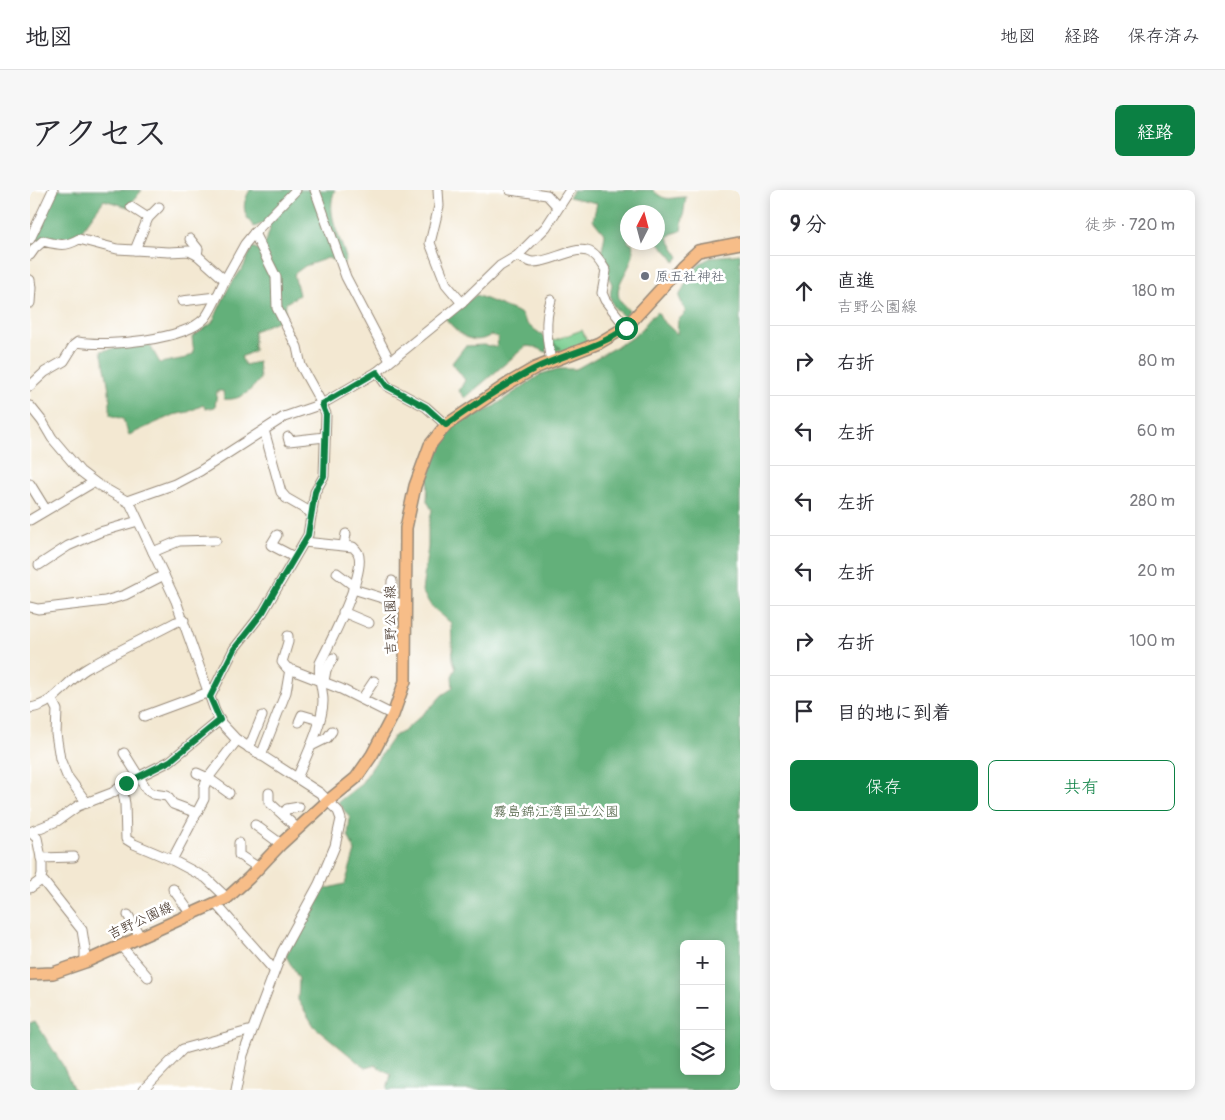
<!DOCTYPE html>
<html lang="ja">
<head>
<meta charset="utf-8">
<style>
  body { margin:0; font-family:Pangolin,"Klee One",sans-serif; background:#f7f7f7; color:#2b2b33 }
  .controls { position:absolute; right:15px; bottom:15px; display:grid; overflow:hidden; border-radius:8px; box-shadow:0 2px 12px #0003 }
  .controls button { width:45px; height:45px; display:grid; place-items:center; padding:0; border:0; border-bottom:1px solid #e1e1e2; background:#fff; color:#2b2b33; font:25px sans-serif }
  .compass { position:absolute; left:590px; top:15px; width:45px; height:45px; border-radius:50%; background:#fff; box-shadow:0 2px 12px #0003; rotate:6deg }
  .stop { position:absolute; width:15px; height:15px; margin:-11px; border:4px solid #0b8043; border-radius:50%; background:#fff }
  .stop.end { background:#0b8043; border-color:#fff; box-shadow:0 1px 5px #0008 }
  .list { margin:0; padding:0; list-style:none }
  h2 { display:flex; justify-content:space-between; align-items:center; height:65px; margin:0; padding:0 20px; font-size:21px }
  h2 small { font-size:16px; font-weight:400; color:#7c7c81 }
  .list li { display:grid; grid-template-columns:32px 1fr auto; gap:15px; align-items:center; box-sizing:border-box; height:70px; padding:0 20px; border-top:1px solid #e1e1e2 }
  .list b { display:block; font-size:19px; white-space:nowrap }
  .list p { margin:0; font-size:16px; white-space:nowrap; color:#7c7c81 }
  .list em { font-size:16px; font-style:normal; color:#7c7c81 }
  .actions { display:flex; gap:10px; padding:15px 20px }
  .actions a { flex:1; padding:11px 0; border:1px solid #0b8043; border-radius:8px; text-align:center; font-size:18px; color:#0b8043 }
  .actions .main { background:#0b8043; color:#fff }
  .icon { flex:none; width:28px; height:28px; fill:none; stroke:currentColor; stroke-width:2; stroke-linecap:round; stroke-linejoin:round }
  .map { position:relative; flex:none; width:710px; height:900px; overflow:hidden; border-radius:8px }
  header { display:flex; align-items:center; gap:30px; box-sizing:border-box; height:70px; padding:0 25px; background:#fff; border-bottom:1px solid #e1e1e2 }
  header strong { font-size:24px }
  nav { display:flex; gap:28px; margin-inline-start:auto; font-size:18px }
  .intro { display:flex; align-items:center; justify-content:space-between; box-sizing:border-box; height:120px; padding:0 30px }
  h1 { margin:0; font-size:35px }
  .button { padding:12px 22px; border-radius:8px; background:#0b8043; color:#fff; font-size:18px; font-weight:700 }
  main { display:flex; gap:30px; padding:0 30px }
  aside { flex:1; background:#fff; border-radius:8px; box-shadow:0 2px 12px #0003 }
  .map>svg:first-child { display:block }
  .green { fill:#7acd90; stroke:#5a7c57 }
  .forest { fill:#63b07a; stroke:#4f6d4c; fill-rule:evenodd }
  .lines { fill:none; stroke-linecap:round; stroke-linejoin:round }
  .minor-casing { stroke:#978978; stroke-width:11 }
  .major-casing { stroke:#978978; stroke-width:14 }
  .minor { stroke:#fff; stroke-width:9 }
  .major { stroke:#f7bd88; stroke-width:11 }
  .route { stroke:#0b8043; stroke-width:6 }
  .worship-dot { fill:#6b7280; stroke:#fff; stroke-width:2 }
  .labels { text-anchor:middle; stroke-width:5; stroke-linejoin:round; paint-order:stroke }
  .worship-label { font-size:14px; fill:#5b616d; stroke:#fff; text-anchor:start }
  .street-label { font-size:14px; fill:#3b2a1e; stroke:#fff }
  .park-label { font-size:14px; fill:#516346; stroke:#fff }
</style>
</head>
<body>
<header>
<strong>地図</strong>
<nav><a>地図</a><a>経路</a><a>保存済み</a></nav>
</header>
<div class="intro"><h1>アクセス</h1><a class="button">経路</a></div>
<main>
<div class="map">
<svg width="710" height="900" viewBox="0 0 710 900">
  <rect width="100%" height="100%" fill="#fff"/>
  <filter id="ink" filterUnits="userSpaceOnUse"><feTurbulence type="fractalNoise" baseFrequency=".02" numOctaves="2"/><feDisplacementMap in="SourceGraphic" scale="10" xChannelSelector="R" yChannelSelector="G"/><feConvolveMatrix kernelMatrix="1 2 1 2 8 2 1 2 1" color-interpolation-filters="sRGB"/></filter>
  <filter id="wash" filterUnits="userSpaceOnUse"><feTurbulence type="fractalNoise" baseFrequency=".0096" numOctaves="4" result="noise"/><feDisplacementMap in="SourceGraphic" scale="20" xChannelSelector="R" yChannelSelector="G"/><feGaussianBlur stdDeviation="1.12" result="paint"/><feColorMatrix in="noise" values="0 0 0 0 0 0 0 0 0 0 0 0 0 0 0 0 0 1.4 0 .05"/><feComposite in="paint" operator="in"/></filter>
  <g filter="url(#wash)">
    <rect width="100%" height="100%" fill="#f3e8d2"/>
    <path class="green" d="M552 140 558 154 526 166 520 163 519 152Z"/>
    <g class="forest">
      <path d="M27 0H112L98 17 74 10 44 51 3 56V51Z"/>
      <path d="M220 0H305C295 23 310 46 316 68L313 75 298 68 275 76 264 84 269 105 256 113 254 128 224 141V161L211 167 215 175 228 172 230 189C221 201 210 211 194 209L193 201H187L185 217 176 219 173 215 158 222 143 225 99 245 93 229 80 225C81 202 76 182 71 161L118 152 130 173 156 168 164 163 162 147 182 133 199 97 214 76 222 57 233 61 240 39 239 31 224 37C213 24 211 15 220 0Z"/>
      <path d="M543 0H623C636 13 640 7 656 7L651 41 641 44 638 48 649 67 645 72 641 66 628 52V22H598V52L602 53C609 77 579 93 591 112 593 115 597 118 599 121L595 128C582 115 578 113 582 94L570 71 575 45 563 30 567 13 539 7Z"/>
      <path d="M710 64V900H357L361 884 345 875 335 878 284 836 268 810 269 789 256 766 291 700 315 694 325 661 318 645 320 628 308 612 330 595 364 546 374 541 404 514 412 505 423 498 422 486 426 478 423 470 421 433 401 416 392 401 398 357V338L402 320 397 311 398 290 405 267 426 233 460 219 511 184 528 179H546L602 148 612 139 620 128 628 122 631 129 647 144 648 130 656 122 649 107C655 94 664 75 678 69 685 65 701 66 710 64ZM654 754H691V881H654Z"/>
      <path d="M446 105 490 123 498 135 531 158 516 162 505 157 496 156 435 208 429 201 435 190 422 173 435 156 454 155 467 157 468 147 461 145C442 158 427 142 415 128Z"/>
      <path d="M5 831 32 874 44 900H0V833Z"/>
    </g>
  </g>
  <g filter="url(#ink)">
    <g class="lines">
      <defs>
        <g id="minor">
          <path d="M285 0 316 87 360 171"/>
          <path d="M408 0 409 16 400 53 416 94 432 113"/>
          <path d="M480 0 517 5 528 17"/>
          <path d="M101 17 118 28"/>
          <path d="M0 49 23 0"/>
          <path d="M160 49 168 59 167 65"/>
          <path d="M105 60 118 28 129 17"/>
          <path d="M0 65 5 58 13 51C29 55 35 57 49 49L87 59 139 62 159 61 167 65 195 90C190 100 181 121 175 128 155 150 77 157 48 152L44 155 34 171 15 182 0 196"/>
          <path d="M487 66C492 68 497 71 502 72 520 73 541 57 557 61 566 63 572 75 576 81L572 103 575 110 596 137"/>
          <path d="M0 90 1 98 0 113"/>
          <path d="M195 90 215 54 224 43 266 0"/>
          <path d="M152 111 186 107"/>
          <path d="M521 172C517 149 514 132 521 110"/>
          <path d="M347 182 357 196 396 217 416 235"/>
          <path d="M0 216 12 231 22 248 50 281 67 294 100 313 146 411 185 521 191 533 206 549 290 603 308 621 311 629 305 656 289 694 252 762 213 865 206 900"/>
          <path d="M234 240 251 302 256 308 282 323"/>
          <path d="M258 247 259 251 295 247"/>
          <path d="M0 294 16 320"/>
          <path d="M97 311 145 294 170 281 254 227 292 214 347 182 432 113 470 76 487 66 516 37 540 0"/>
          <path d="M0 330 64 292"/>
          <path d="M247 345 241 355 264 367"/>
          <path d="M314 355 316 344"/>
          <path d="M123 362 149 351 186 350"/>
          <path d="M9 375 38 356 70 342 108 331"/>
          <path d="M307 383 324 396"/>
          <path d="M323 399 375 415"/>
          <path d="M361 411 362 391"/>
          <path d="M0 417 8 419 75 411 95 405 134 385"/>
          <path d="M313 422 339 433"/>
          <path d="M258 446V452L252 472 257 478 311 499 363 525"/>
          <path d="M294 491 296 480 303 468"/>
          <path d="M180 507 204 459 233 422 278 345 285 302 294 286 296 224 292 214 271 176 267 157 247 118 246 87 224 43"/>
          <path d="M332 509 344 491"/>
          <path d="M22 510 27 520 26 544 30 569 37 586 57 613"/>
          <path d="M0 518C25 515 36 491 56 479 85 462 116 448 146 432L154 430"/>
          <path d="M114 526 179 502"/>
          <path d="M269 532 272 525 289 530"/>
          <path d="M281 556 297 548 302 541"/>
          <path d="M219 558 232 526"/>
          <path d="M94 563 117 600 123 604 137 606 143 614 167 623"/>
          <path d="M231 566 256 502 260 479"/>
          <path d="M167 583 178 588 199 603"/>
          <path d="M267 588C276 567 293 533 293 511 293 498 287 486 290 473 300 453 337 382 328 363 328 362 324 358 323 357L274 352"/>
          <path d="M92 596 95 614 96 649 104 654 142 670 176 688 197 708"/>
          <path d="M239 603V612L268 639"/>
          <path d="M253 624 257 619 269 617"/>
          <path d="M225 635 251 654"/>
          <path d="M0 642 27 631 48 616 82 603 96 593 140 571 190 530"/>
          <path d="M0 642 7 648 12 672V684L10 691 0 698"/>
          <path d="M209 653V665L229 678"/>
          <path d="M11 668 44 667"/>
          <path d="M142 670 174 609V597L178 588 207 550"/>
          <path d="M10 690 14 692 52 740 55 759V772"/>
          <path d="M143 699 161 724"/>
          <path d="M186 714 244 780"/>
          <path d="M98 725 110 747"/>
          <path d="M91 756 118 787"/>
          <path d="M113 900 153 859 222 840"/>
        </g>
        <path id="major" d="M0 784 23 783 55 772 197 708 219 688 251 654 299 610 326 588 342 565 363 525 375 491 376 338 385 296 400 255 416 235 479 193 505 178 569 153 596 137 653 75 668 61 710 53"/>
      </defs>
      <use href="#minor" class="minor-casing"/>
      <use href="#major" class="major-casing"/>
      <use href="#minor" class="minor"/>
      <use href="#major" class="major"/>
    </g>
  </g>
  <g class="lines" filter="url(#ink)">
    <path class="route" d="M96 593 140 571 190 530 180 507 204 459 233 422 250 392 278 345 285 302 288 295 294 286 296 224 292 214 347 182 357 196 396 217 416 235C444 215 473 195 504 179 534 164 569 158 596 138"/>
  </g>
  <circle class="worship-dot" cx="615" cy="86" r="5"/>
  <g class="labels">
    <g class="worship-label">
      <text x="625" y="91">原五社神社</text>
    </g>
    <g class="street-label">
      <text transform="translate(360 430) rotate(-91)" y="5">吉野公園線</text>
      <text transform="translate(110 730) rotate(-25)" y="5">吉野公園線</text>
    </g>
    <g class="park-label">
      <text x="526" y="626">霧島錦江湾国立公園</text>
    </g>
  </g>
</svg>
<div class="controls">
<button>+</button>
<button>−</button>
<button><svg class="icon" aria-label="layers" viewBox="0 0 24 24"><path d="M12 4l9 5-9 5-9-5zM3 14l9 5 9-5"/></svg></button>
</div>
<svg class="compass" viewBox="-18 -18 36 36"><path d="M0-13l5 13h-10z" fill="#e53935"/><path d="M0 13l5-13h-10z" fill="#7c7c81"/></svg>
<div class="stop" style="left:596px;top:138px"></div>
<div class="stop end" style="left:96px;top:593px"></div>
</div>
<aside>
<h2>9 分<small>徒歩 · 720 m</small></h2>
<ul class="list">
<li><svg class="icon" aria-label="ahead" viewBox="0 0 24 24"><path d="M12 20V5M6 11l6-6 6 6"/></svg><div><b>直進</b><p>吉野公園線</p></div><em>180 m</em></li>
<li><svg class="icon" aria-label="right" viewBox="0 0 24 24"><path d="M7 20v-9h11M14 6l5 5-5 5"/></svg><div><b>右折</b></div><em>80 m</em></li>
<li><svg class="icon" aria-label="left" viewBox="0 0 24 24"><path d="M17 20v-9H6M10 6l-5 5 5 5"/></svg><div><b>左折</b></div><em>60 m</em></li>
<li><svg class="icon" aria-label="left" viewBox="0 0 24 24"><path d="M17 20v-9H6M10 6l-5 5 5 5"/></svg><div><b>左折</b></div><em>280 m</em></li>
<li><svg class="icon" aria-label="left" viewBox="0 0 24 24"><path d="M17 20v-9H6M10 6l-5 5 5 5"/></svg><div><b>左折</b></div><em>20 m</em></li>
<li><svg class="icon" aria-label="right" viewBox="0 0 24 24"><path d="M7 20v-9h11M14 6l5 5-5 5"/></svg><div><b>右折</b></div><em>100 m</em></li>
<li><svg class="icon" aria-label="arrive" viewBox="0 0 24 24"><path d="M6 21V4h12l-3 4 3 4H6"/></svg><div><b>目的地に到着</b></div></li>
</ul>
<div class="actions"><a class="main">保存</a><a>共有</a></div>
</aside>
</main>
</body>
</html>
